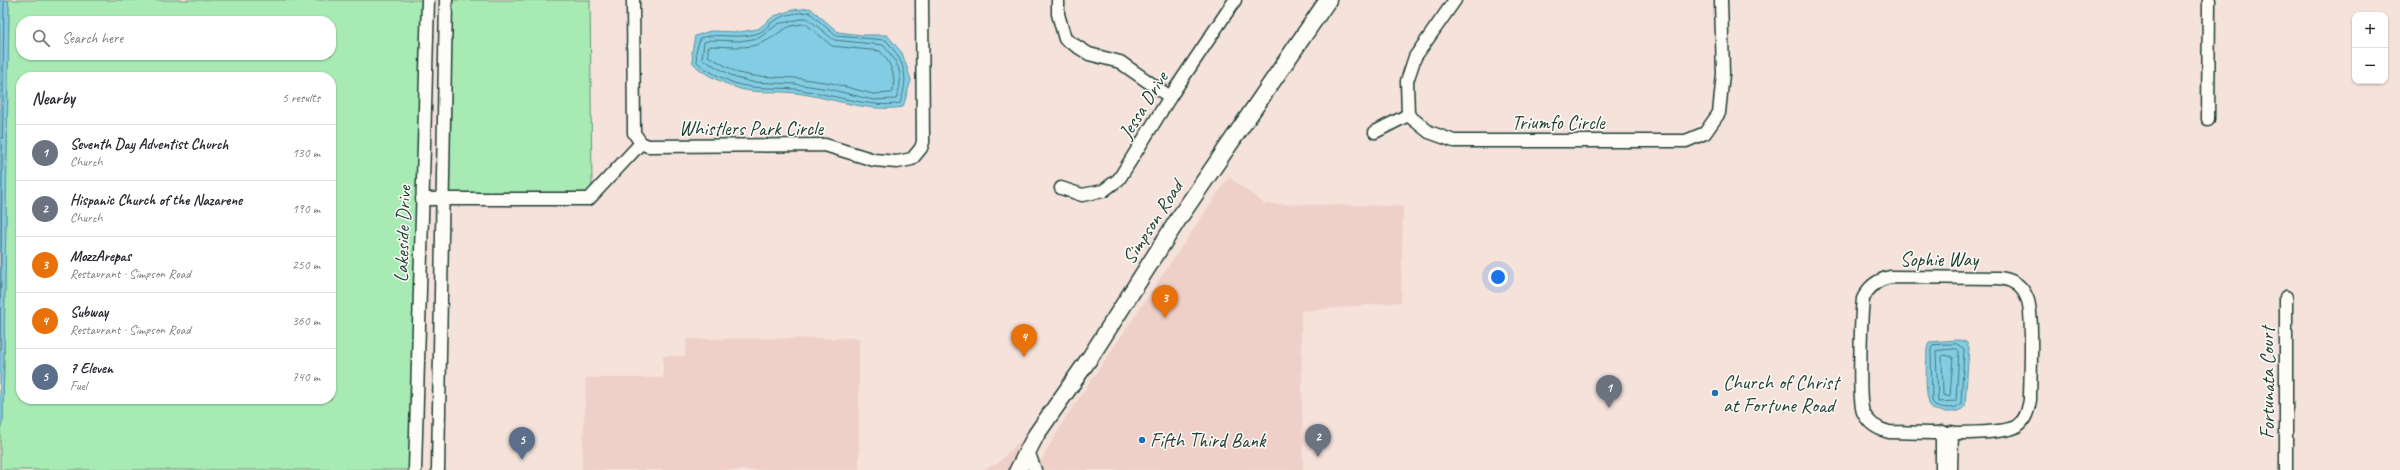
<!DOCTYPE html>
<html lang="en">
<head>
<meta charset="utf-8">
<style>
  body { margin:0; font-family:Caveat,sans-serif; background:#f7f7f7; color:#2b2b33 }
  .controls { position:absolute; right:12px; top:12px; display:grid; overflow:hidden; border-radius:8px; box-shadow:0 1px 3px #0004 }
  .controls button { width:36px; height:36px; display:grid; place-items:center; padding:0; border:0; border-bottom:1px solid #e1e1e2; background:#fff; color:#2b2b33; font:20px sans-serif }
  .you { position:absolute; left:1498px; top:277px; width:14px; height:14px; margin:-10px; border:3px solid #fff; border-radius:50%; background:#1a73e8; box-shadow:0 0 0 6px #1a73e833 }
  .badge { display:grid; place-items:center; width:26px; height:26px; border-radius:50%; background:#db2777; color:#fff; font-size:13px; font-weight:700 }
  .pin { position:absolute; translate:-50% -33px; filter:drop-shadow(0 1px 2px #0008) }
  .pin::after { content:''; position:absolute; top:21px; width:14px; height:12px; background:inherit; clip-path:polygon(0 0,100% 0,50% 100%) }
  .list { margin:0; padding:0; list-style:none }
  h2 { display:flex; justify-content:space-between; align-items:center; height:52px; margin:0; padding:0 16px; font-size:17px }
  h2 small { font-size:13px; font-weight:400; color:#7c7c81 }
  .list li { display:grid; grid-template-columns:26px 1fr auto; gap:12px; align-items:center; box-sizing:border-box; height:56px; padding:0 16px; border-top:1px solid #e1e1e2 }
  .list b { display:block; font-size:15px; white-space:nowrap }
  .list p { margin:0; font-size:13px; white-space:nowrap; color:#7c7c81 }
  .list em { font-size:13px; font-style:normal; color:#7c7c81 }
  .icon { flex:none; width:22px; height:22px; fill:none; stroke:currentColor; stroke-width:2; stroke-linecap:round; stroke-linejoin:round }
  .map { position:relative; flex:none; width:2400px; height:470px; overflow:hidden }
  .search { position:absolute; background:#fff; box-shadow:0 1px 3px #0004; left:16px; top:16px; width:320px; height:44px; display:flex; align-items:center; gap:10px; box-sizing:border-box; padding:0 14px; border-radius:16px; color:#7c7c81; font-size:15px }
  .panel { position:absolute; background:#fff; box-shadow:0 1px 3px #0004; left:16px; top:72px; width:320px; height:332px; border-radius:16px }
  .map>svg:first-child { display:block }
  .built { fill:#eed0c8 }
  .green { fill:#a8eab4; stroke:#649474; fill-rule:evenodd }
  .water { fill:#83cde4; stroke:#5b939e }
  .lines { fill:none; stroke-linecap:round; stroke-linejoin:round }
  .shore { stroke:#47777a; stroke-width:1 }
  .minor-casing { stroke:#1f3d34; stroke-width:15 }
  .major-casing { stroke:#1f3d34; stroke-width:19 }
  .minor { stroke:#fdfcf7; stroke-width:12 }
  .major { stroke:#fdfcf7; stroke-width:16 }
  .poi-dot { fill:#1f6fb2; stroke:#fdfcf7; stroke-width:1.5 }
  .labels { text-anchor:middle; stroke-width:3; stroke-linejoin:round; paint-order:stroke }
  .street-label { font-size:20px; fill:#1f3d34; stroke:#fdfcf7 }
  .poi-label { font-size:20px; fill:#1f3d34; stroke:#fdfcf7; text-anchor:start }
</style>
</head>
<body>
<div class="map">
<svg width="2400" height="470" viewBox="0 0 2400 470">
  <rect width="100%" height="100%" fill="#f4e2db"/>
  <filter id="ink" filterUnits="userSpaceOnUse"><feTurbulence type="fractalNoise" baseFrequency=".025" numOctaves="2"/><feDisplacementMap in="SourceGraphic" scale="8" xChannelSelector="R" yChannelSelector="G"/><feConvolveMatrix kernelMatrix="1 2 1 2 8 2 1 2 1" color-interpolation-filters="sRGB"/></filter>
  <g filter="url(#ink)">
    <g class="built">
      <path d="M1229 177 1264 204 1403 206 1401 302 1301 311 1303 470H1040V462L1067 416Z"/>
      <path d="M859 338V470H582L586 378H663V356H685L687 339Z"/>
      <path d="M1079 382 1042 438 1025 470H981L997 464Z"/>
    </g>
    <g class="green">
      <path d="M8 0H424L410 470H0V429L3 420 9 8ZM21 21H331V55H21ZM21 77H331V399H21Z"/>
      <path d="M450 0H590L592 189 587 194 447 195Z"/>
    </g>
    <g class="water">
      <path d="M0 0H8L9 8 3 420 0 429Z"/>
      <path d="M810 8 838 32 862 35H887L902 53 911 80 903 107C867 113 831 97 795 93 774 90 752 95 732 86 720 81 702 74 693 63L692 52 695 36 710 31 739 32 758 29 774 16 793 10Z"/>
      <path d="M1958 340 1966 342 1969 347 1965 406C1958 415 1941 412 1932 409 1923 394 1927 367 1927 349L1929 342Z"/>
    </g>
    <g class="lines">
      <g class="shore">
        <path d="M809 12 836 36 886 40C904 62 910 75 900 103 876 110 823 92 795 89 775 87 753 90 734 83 722 78 706 71 697 62L696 52 700 38C719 32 739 40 758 33 765 31 769 23 776 20 785 14 798 13 809 12Z"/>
        <path d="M807 18 834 40 883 45C899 63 905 75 896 99L873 100 829 89 795 84 752 82 736 78 702 59 704 42 711 40 740 41 759 38 778 24Z"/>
        <path d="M806 24 832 46 880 51C891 63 897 77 892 93L873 94 831 83 796 78 753 76 738 73 708 56V48L711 46C728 46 748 50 764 42 781 34 784 24 806 24Z"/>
        <path d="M1957 344 1964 349 1961 404C1955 410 1942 408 1935 405L1932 401 1931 349 1933 345Z"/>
        <path d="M1957 349 1959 351 1956 401 1938 402 1936 351Z"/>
        <path d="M0 350 4 0"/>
        <path d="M1944 355 1953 357 1950 397 1943 395 1942 357Z"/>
      </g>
      <defs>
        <g id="minor">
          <path d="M633 0 634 133 641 143 648 146 825 145 874 160 897 162 912 159 921 148 923 142 922 0"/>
          <path d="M1058 0V14L1065 39 1089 54 1120 62 1170 97"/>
          <path d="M1455 0 1415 57 1407 81 1408 115 1429 132 1454 141H1686L1705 133 1719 113 1723 74 1721 0"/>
          <path d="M2208 119 2209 0"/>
          <path d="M1375 132 1408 115"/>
          <path d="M1061 188 1082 195 1103 191 1119 179 1170 97 1235 0"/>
          <path d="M422 199H589L641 143"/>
          <path d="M1890 277 1998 278C2011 279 2022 285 2027 298 2034 312 2030 380 2030 400 2028 410 2026 420 2017 426 2001 437 1912 432 1889 432 1877 429 1868 423 1863 412 1858 398 1861 317 1863 299 1868 287 1877 280 1890 277Z"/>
          <path d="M2286 297V470"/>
          <path d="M1028 451 1035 470"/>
          <path d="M415 470 428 0"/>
          <path d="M438 470 446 0"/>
          <path d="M1942 470V432"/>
          <path d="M1951 470 1952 432"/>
        </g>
        <path id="major" d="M1018 470 1036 435 1091 356 1179 218 1328 0"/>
      </defs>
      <use href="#minor" class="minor-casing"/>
      <use href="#major" class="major-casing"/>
      <use href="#minor" class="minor"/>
      <use href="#major" class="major"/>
    </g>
  </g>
  <g class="poi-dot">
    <circle cx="1715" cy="393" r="4"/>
    <circle cx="1142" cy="440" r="4"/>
  </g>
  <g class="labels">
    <g class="street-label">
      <text transform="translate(1143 105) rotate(-58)" y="7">Jessa Drive</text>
      <text x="1558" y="129">Triumfo Circle</text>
      <text x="751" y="135">Whistlers Park Circle</text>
      <text transform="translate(1152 222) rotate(-57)" y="7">Simpson Road</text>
      <text transform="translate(402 234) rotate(-88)" y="7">Lakeside Drive</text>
      <text x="1939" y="266">Sophie Way</text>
      <text transform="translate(2267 383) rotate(-90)" y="7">Fortunata Court</text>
    </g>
    <g class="poi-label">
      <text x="1723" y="389">Church of Christ<tspan x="1723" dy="23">at Fortune Road</tspan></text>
      <text x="1150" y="447">Fifth Third Bank</text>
    </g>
  </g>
</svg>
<div class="controls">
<button>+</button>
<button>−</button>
</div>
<div class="you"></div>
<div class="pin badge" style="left:1609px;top:408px;background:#6b7280">1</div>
<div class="pin badge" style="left:1318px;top:457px;background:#6b7280">2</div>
<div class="pin badge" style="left:1165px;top:318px;background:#e8710a">3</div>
<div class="pin badge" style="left:1024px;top:357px;background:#e8710a">4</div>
<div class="pin badge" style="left:522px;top:460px;background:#5c6f8a">5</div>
<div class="search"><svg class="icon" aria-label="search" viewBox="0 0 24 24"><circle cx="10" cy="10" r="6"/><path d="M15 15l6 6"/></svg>Search here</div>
<section class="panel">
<h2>Nearby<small>5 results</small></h2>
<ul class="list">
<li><span class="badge" style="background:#6b7280">1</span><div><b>Seventh Day Adventist Church</b><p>Church</p></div><em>130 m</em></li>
<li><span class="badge" style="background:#6b7280">2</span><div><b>Hispanic Church of the Nazarene</b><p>Church</p></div><em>190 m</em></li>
<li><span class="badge" style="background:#e8710a">3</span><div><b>MozzArepas</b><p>Restaurant · Simpson Road</p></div><em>250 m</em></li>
<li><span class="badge" style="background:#e8710a">4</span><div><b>Subway</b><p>Restaurant · Simpson Road</p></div><em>360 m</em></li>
<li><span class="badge" style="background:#5c6f8a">5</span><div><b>7 Eleven</b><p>Fuel</p></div><em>740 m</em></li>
</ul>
</section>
</div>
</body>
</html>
